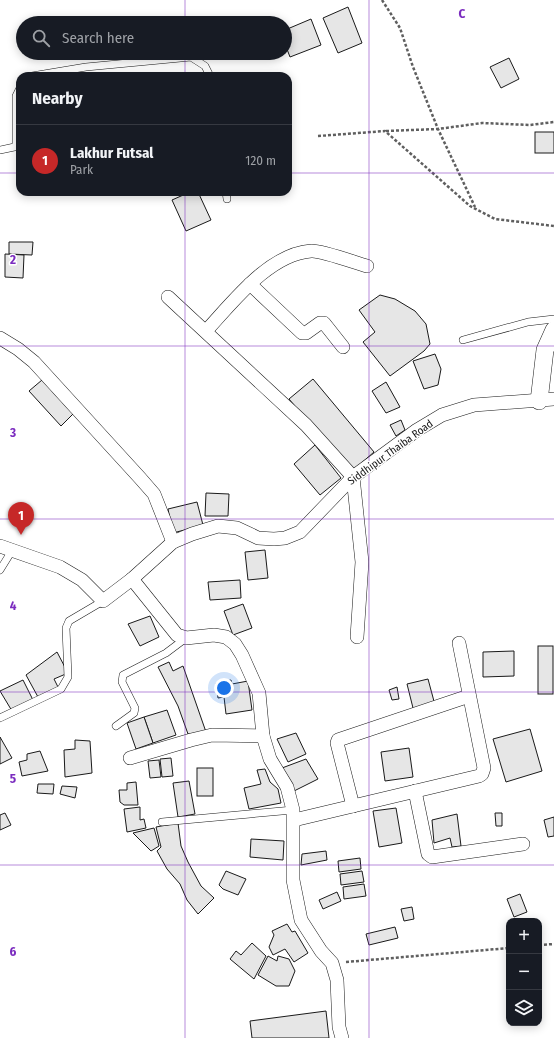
<!DOCTYPE html>
<html lang="en">
<head>
<meta charset="utf-8">
<style>
  body { margin:0; font-family:"Fira Sans Condensed",sans-serif; background:#20242c; color:#f1f3f6 }
  .controls { position:absolute; right:12px; bottom:12px; display:grid; overflow:hidden; border-radius:8px; box-shadow:0 2px 10px #0003 }
  .controls button { width:36px; height:36px; display:grid; place-items:center; padding:0; border:0; border-bottom:1px solid #363941; background:#171b24; color:#f1f3f6; font:20px sans-serif }
  .you { position:absolute; left:224px; top:688px; width:14px; height:14px; margin:-10px; border:3px solid #fff; border-radius:50%; background:#1a73e8; box-shadow:0 0 0 6px #1a73e833 }
  .badge { display:grid; place-items:center; width:26px; height:26px; border-radius:50%; background:#c62828; color:#fff; font-size:13px; font-weight:700 }
  .pin { position:absolute; translate:-50% -33px; filter:drop-shadow(0 1px 2px #0008) }
  .pin::after { content:''; position:absolute; top:21px; width:14px; height:12px; background:inherit; clip-path:polygon(0 0,100% 0,50% 100%) }
  .list { margin:0; padding:0; list-style:none }
  h2 { display:flex; justify-content:space-between; align-items:center; height:52px; margin:0; padding:0 16px; font-size:17px }
  h2 small { font-size:13px; font-weight:400; color:#9ea1a6 }
  .list li { display:grid; grid-template-columns:26px 1fr auto; gap:12px; align-items:center; box-sizing:border-box; height:72px; padding:0 16px; border-top:1px solid #363941 }
  .list b { display:block; font-size:15px; white-space:nowrap }
  .list p { margin:0; font-size:13px; white-space:nowrap; color:#9ea1a6 }
  .list em { font-size:13px; font-style:normal; color:#9ea1a6 }
  .icon { flex:none; width:22px; height:22px; fill:none; stroke:currentColor; stroke-width:2; stroke-linecap:round; stroke-linejoin:round }
  .map { position:relative; flex:none; width:554px; height:1038px; overflow:hidden }
  .search { position:absolute; background:#171b24; box-shadow:0 2px 10px #0003; left:16px; top:16px; width:276px; height:44px; display:flex; align-items:center; gap:10px; box-sizing:border-box; padding:0 14px; border-radius:22px; color:#9ea1a6; font-size:15px }
  .panel { position:absolute; background:#171b24; box-shadow:0 2px 10px #0003; left:16px; top:72px; width:276px; height:124px; border-radius:12px }
  .map>svg:first-child { display:block }
  .building { fill:#e6e6e6; stroke:#1a1a1a }
  .lines { fill:none; stroke-linecap:round; stroke-linejoin:round }
  .service-casing { stroke:#1a1a1a; stroke-width:8 }
  .minor-casing { stroke:#1a1a1a; stroke-width:14 }
  .tertiary-casing { stroke:#1a1a1a; stroke-width:18 }
  .path { stroke:#5f5f5f; stroke-width:2.5; stroke-dasharray:3 2; stroke-linecap:butt }
  .service { stroke:#fff; stroke-width:7 }
  .minor { stroke:#fff; stroke-width:13 }
  .tertiary { stroke:#fff; stroke-width:17 }
  .grid { fill:none; stroke:#7b2cbf; stroke-width:1; stroke-opacity:0.55 }
  .labels { text-anchor:middle; stroke-width:3; stroke-linejoin:round; paint-order:stroke }
  .street-label { font-size:11px; fill:#1a1a1a; stroke:#fff }
  .grid-label { font-size:13px; text-anchor:middle; font-weight:bold; fill:#7b2cbf; stroke:#fff; stroke-width:3; stroke-linejoin:round; paint-order:stroke }
</style>
</head>
<body>
<div class="map">
<svg width="554" height="1038" viewBox="0 0 554 1038">
  <rect width="100%" height="100%" fill="#fff"/>
  <g class="building">
    <path d="M348 7 362 43 338 53 323 18Z"/>
    <path d="M311 19 321 45 290 57 285 44V30Z"/>
    <path d="M509 58 519 79 501 88 490 67Z"/>
    <rect x="535" y="132" width="19" height="21"/>
    <path d="M190 192H198L211 220 186 231 172 200Z"/>
    <path d="M9 242H33L32 255 9 254Z"/>
    <path d="M5 254 24 255 23 278 5 277Z"/>
    <path d="M380 295 395 299 415 311 426 324 430 344 424 351 390 376 363 342 375 332 359 310Z"/>
    <path d="M435 354 441 369 438 385 424 389 413 361Z"/>
    <path d="M313 379 374 452 351 472 289 399Z"/>
    <path d="M42 380 73 414 61 426 29 391Z"/>
    <path d="M386 382 400 407 386 413 372 391Z"/>
    <path d="M401 420 405 430 396 436 390 425Z"/>
    <path d="M315 445 341 478 320 495 294 464Z"/>
    <path d="M206 493 229 494 228 516H205Z"/>
    <path d="M197 502 203 525 173 533 168 509Z"/>
    <path d="M265 550 268 578 248 580 245 552Z"/>
    <path d="M240 580 241 598 210 600 208 582Z"/>
    <path d="M243 604 252 628 233 635 224 611Z"/>
    <path d="M150 616 159 637 140 646 128 624Z"/>
    <rect x="538" y="646" width="15" height="48"/>
    <path d="M514 651V676L483 677V652Z"/>
    <path d="M57 652 68 673 54 679 58 687 38 697 26 675Z"/>
    <path d="M169 662 173 671 183 666 206 732 188 734 178 706 158 667Z"/>
    <path d="M428 679 435 705 414 712 407 684Z"/>
    <path d="M23 680 33 700 12 711 0 691Z"/>
    <path d="M231 680 232 684 248 681 252 710 226 714 224 697 218 698 216 683Z"/>
    <path d="M397 687 399 699 392 700 389 690Z"/>
    <path d="M167 710 176 735 153 743 144 717Z"/>
    <path d="M144 717 153 743 136 749 127 723Z"/>
    <path d="M530 729 542 771 506 782 493 739Z"/>
    <path d="M296 733 306 754 288 762 277 739Z"/>
    <path d="M0 737 12 758 0 764Z"/>
    <path d="M75 740 90 741 92 773 65 777 64 750 75 749Z"/>
    <path d="M409 748 413 777 385 781 381 752Z"/>
    <path d="M40 751 48 771 22 776 19 762 27 760V754Z"/>
    <path d="M171 758 173 776 162 777 160 759Z"/>
    <path d="M306 759 318 779 292 792 282 768Z"/>
    <path d="M159 760 161 777 150 778 148 761Z"/>
    <rect x="197" y="768" width="16" height="28"/>
    <path d="M265 769 270 782 278 789 281 803 249 809 244 788 261 784 257 770Z"/>
    <path d="M189 781 195 814 178 817 173 783Z"/>
    <path d="M136 782 138 805H124L120 802 119 790H127V783Z"/>
    <path d="M38 784H54L53 794 37 793Z"/>
    <path d="M62 786 77 787 75 798 60 794Z"/>
    <path d="M140 807V820L144 819 146 828 127 832 124 809Z"/>
    <path d="M396 808 402 843 379 847 373 811Z"/>
    <path d="M5 813 11 825 0 830V815Z"/>
    <path d="M495 813H502V826H496Z"/>
    <path d="M457 814 461 846 452 847 450 838 434 843 432 820Z"/>
    <path d="M554 817V836L548 837 544 820Z"/>
    <path d="M178 823 181 846 188 862 201 886 214 898 198 914 187 900 180 884 167 869 157 851 161 847 156 827Z"/>
    <path d="M154 828 159 846 151 851 133 833Z"/>
    <path d="M251 839 284 841 283 860 250 857Z"/>
    <path d="M326 851 327 860 301 865 302 854Z"/>
    <path d="M360 858 361 869 339 872 338 861Z"/>
    <path d="M226 871 246 879 238 895 223 889 219 885Z"/>
    <path d="M362 871 364 882 341 885 340 874Z"/>
    <path d="M364 884 366 896 344 899 343 887Z"/>
    <path d="M337 892 341 901 323 909 319 900Z"/>
    <path d="M520 894 527 912 514 917 507 899Z"/>
    <path d="M412 907 414 919 404 921 401 909Z"/>
    <path d="M287 924 292 932 295 931 308 953 294 962 285 949 273 955 269 947 274 935 272 931Z"/>
    <path d="M395 927 398 938 369 945 366 934Z"/>
    <path d="M252 943 266 956 254 979 230 959 236 951 241 955Z"/>
    <path d="M268 956 277 961 278 956 289 959 295 971 289 986H276L258 975Z"/>
    <path d="M326 1011 329 1038H252L250 1021Z"/>
  </g>
  <g class="lines">
    <defs>
      <g id="service">
        <path d="M32 76 86 67 191 57 205 66 210 76"/>
        <path d="M16 146V96L20 88"/>
        <path d="M0 150 19 146"/>
        <path d="M226 192 227 199"/>
        <path d="M463 340 528 322 554 319"/>
        <path d="M0 570 13 549"/>
        <path d="M0 718 61 689 68 677 66 628 69 621 103 601"/>
        <path d="M116 726 134 713 135 708 122 682 123 675 166 653 186 638"/>
        <path d="M162 822 293 810"/>
      </g>
      <g id="minor">
        <path d="M250 284 302 333H306L320 323H324L343 347"/>
        <path d="M168 297 306 425 353 477 362 562 357 637"/>
        <path d="M206 331C233 302 269 254 311 251 321 250 356 263 367 266"/>
        <path d="M0 338 18 349 34 362 140 478 154 494 173 542"/>
        <path d="M0 546 60 567 82 580 103 601 132 579 173 542 192 534 218 526 237 528 258 538 274 539 285 538 300 532 353 477 417 430 442 415 474 405 554 399"/>
        <path d="M132 579 177 635 186 638 214 635 226 637 235 644 242 655 259 693 263 736 270 759 287 787 293 810V880L301 920 321 951 332 963 337 980 339 1027 342 1038"/>
        <path d="M130 758 191 740 212 735 263 736"/>
        <path d="M415 791 428 854 432 857 523 844"/>
        <path d="M353 806 337 743 338 740 469 696"/>
        <path d="M294 820 479 776 482 774 484 768 459 643"/>
      </g>
      <path id="tertiary" d="M539 401 545 350 554 330"/>
    </defs>
    <use href="#service" class="service-casing"/>
    <use href="#minor" class="minor-casing"/>
    <use href="#tertiary" class="tertiary-casing"/>
    <g class="path">
      <path d="M382 0 400 28 413 67 438 129 475 207"/>
      <path d="M386 131 438 129 482 123 530 125 554 122"/>
      <path d="M318 136 385 131 470 206 495 219 554 226"/>
      <path d="M539 945 554 944"/>
      <path d="M346 962 509 948"/>
    </g>
    <use href="#service" class="service"/>
    <use href="#minor" class="minor"/>
    <use href="#tertiary" class="tertiary"/>
  </g>
  <path class="grid" d="M185 0V23M369 0V1038M185 53V76M0 173H20M288 173H554M185 192V1038M0 346H554M0 519H554M0 692H554M0 865H554"/>
  <g class="labels">
    <g class="street-label">
      <text transform="translate(390 452) rotate(-36)" y="4">Siddhipur Thaiba Road</text>
    </g>
  </g>
  <g class="grid-label">
    <text x="462" y="18">C</text>
    <text x="13" y="264">2</text>
    <text x="13" y="437">3</text>
    <text x="13" y="610">4</text>
    <text x="13" y="783">5</text>
    <text x="13" y="956">6</text>
  </g>
</svg>
<div class="controls">
<button>+</button>
<button>−</button>
<button><svg class="icon" aria-label="layers" viewBox="0 0 24 24"><path d="M12 4l9 5-9 5-9-5zM3 14l9 5 9-5"/></svg></button>
</div>
<div class="you"></div>
<div class="pin badge" style="left:21px;top:535px">1</div>
<div class="search"><svg class="icon" aria-label="search" viewBox="0 0 24 24"><circle cx="10" cy="10" r="6"/><path d="M15 15l6 6"/></svg>Search here</div>
<section class="panel">
<h2>Nearby<small></small></h2>
<ul class="list">
<li><span class="badge">1</span><div><b>Lakhur Futsal</b><p>Park</p></div><em>120 m</em></li>
</ul>
</section>
</div>
</body>
</html>
